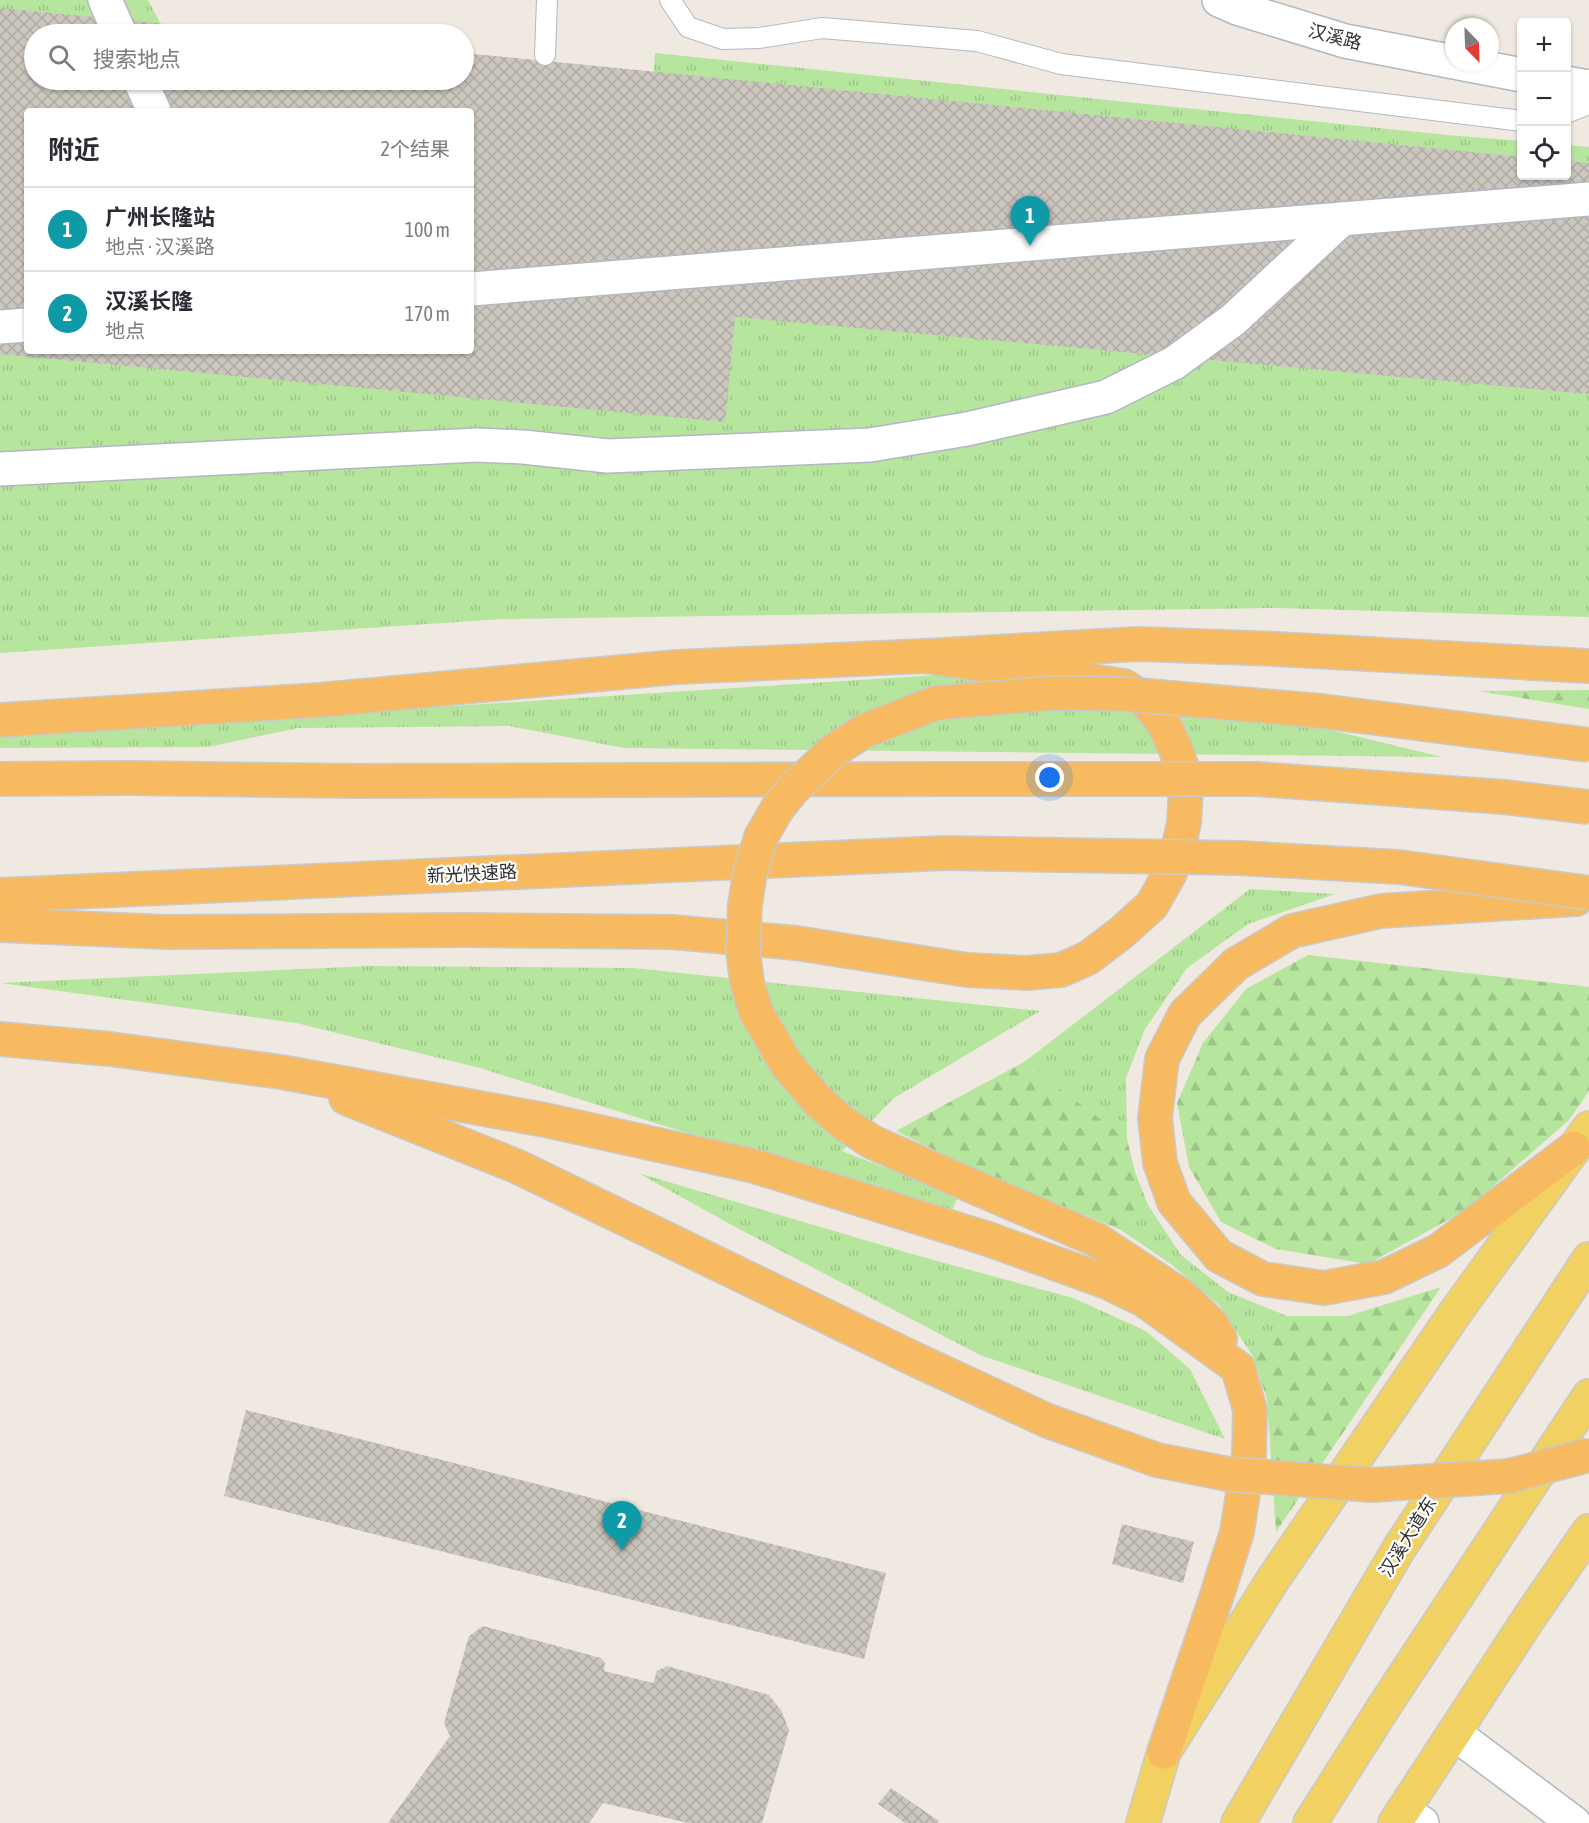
<!DOCTYPE html>
<html lang="zh">
<head>
<meta charset="utf-8">
<style>
  body { margin:0; font-family:"Asap Condensed","Noto Sans SC",sans-serif; background:#f2f2f3; color:#2b2b33 }
  .controls { position:absolute; right:18px; top:18px; display:grid; overflow:hidden; border-radius:6px; box-shadow:0 2px 4px #0004 }
  .controls button { width:54px; height:54px; display:grid; place-items:center; padding:0; border:0; border-bottom:2px solid #e1e1e2; background:#fff; color:#2b2b33; font:30px sans-serif }
  .compass { position:absolute; left:1445px; top:18px; width:54px; height:54px; border-radius:50%; background:#fff; box-shadow:0 2px 4px #0004; rotate:157deg }
  .you { position:absolute; left:1050px; top:778px; width:21px; height:21px; margin:-15px; border:4px solid #fff; border-radius:50%; background:#1a73e8; box-shadow:0 0 0 9px #1a73e833 }
  .badge { display:grid; place-items:center; width:39px; height:39px; border-radius:50%; background:#111827; color:#fff; font-size:20px; font-weight:700 }
  .pin { position:absolute; translate:-50% -50px; filter:drop-shadow(0 2px 3px #0008) }
  .pin::after { content:''; position:absolute; top:32px; width:21px; height:18px; background:inherit; clip-path:polygon(0 0,100% 0,50% 100%) }
  .list { margin:0; padding:0; list-style:none }
  h2 { display:flex; justify-content:space-between; align-items:center; height:78px; margin:0; padding:0 24px; font-size:26px }
  h2 small { font-size:20px; font-weight:400; color:#7c7c81 }
  .list li { display:grid; grid-template-columns:39px 1fr auto; gap:18px; align-items:center; box-sizing:border-box; height:84px; padding:0 24px; border-top:2px solid #e1e1e2 }
  .list b { display:block; font-size:22px; white-space:nowrap }
  .list p { margin:0; font-size:20px; white-space:nowrap; color:#7c7c81 }
  .list em { font-size:20px; font-style:normal; color:#7c7c81 }
  .icon { flex:none; width:33px; height:33px; fill:none; stroke:currentColor; stroke-width:2; stroke-linecap:round; stroke-linejoin:round }
  .map { position:relative; flex:none; width:1589px; height:1823px; overflow:hidden }
  .search { position:absolute; background:#fff; box-shadow:0 2px 4px #0004; left:24px; top:24px; width:450px; height:66px; display:flex; align-items:center; gap:15px; box-sizing:border-box; padding:0 21px; border-radius:33px; color:#7c7c81; font-size:22px }
  .panel { position:absolute; background:#fff; box-shadow:0 2px 4px #0004; left:24px; top:108px; width:450px; height:246px; border-radius:6px }
  .map>svg:first-child { display:block }
  .grass { fill:url(#grass-tufts) }
  .forest { fill:url(#forest-firs) }
  .building { fill:url(#building-cross-hatch); fill-rule:evenodd }
  .lines { fill:none; stroke-linecap:round; stroke-linejoin:round }
  .service-casing { stroke:#b4b7c1; stroke-width:22 }
  .minor-casing { stroke:#b4b7c1; stroke-width:36 }
  .primary-casing { stroke:#c9c9c9; stroke-width:36 }
  .trunk-casing { stroke:#c9c9c9; stroke-width:36 }
  .service { stroke:#fff; stroke-width:20 }
  .minor { stroke:#fff; stroke-width:33 }
  .primary { stroke:#f2d163; stroke-width:33 }
  .trunk { stroke:#f8ba60; stroke-width:33 }
  .trunk-bridge-casing { stroke:#c9c9c9; stroke-width:36; stroke-linecap:butt }
  .trunk-bridge { stroke:#f8ba60; stroke-width:33 }
  .labels { text-anchor:middle; stroke-width:4.5; stroke-linejoin:round; paint-order:stroke }
  .street-label { font-size:18px; fill:#2e2e2e; stroke:#fff }
</style>
</head>
<body>
<div class="map">
<svg width="1589" height="1823" viewBox="0 0 1589 1823">
  <defs>
    <pattern id="grass-tufts" width="24" height="20" patternUnits="userSpaceOnUse" patternTransform="scale(1.5)"><rect width="24" height="20" fill="#b6e59e"/><path d="M3 7l-1-3M5 7V3M7 7l1-3M15 17l-1-3M17 17v-4M19 17l1-3" fill="none" stroke="#9dc588"/></pattern>
    <pattern id="forest-firs" width="22" height="20" patternUnits="userSpaceOnUse" patternTransform="scale(1.5)"><rect width="22" height="20" fill="#b6e59e"/><path d="M5 1l3.5 6h-7zM16 11l3.5 6h-7z" fill="#9dc588"/></pattern>
    <pattern id="building-cross-hatch" width="8" height="8" patternUnits="userSpaceOnUse" patternTransform="scale(1.5)"><rect width="8" height="8" fill="#cbc7bf"/><path d="M0 0l8 8M0 8l8-8" fill="none" stroke="#afaba4"/></pattern>
  </defs>
  <rect width="100%" height="100%" fill="#efe9e1"/>
  <g class="grass">
    <path d="M0 0H148L166 34H34V80H191L208 111H27V351H471L645 189 655 53 1447 135 1521 141 1522 176H1566L1567 145 1589 147V617L1277 608 501 619 0 653Z"/>
    <path d="M936 675 1331 730 1442 757 624 748 509 726 298 728 208 747 0 748V735Z"/>
    <path d="M1250 889 1335 894 1248 924 1187 968 1145 1029 1126 1078 1127 1139 1024 1062Z"/>
    <path d="M369 966 633 968 1040 1011 894 1098 842 1151 958 1196 952 1210 741 1150 480 1068 296 1023 0 983Z"/>
    <path d="M638 1173 919 1256 1073 1298 1146 1331 1190 1369 1225 1439 980 1355 739 1229Z"/>
    <path d="M1148 1205 1181 1255 1228 1292 1287 1316 1252 1355 1219 1305 1172 1265 1121 1230Z"/>
  </g>
  <g class="forest">
    <path d="M1589 690V709L1478 691Z"/>
    <path d="M1308 955 1589 987V1091L1569 1120 1466 1210 1368 1264 1276 1249 1221 1222 1189 1167 1177 1103 1203 1043 1246 989Z"/>
    <path d="M1024 1062 1127 1139 1135 1172 1148 1205 1121 1230 973 1169 896 1131Z"/>
    <path d="M1441 1287 1276 1532 1267 1399 1252 1355 1287 1316H1348Z"/>
  </g>
  <g class="building">
    <path d="M0 8 256 33V34H34V80H464V53L1522 157V176H1566V161L1589 163V394L735 317 725 422 0 354ZM27 111H471V351H27Z"/>
    <path d="M246 1410 886 1573 864 1659 224 1496Z"/>
    <path d="M1122 1524 1194 1542 1183 1583 1112 1564Z"/>
    <path d="M483 1626 601 1658 605 1663 604 1671 653 1683 657 1671 667 1666 769 1695 781 1710 789 1730 762 1823H688L603 1803 589 1823H388L450 1736 444 1723 469 1636Z"/>
    <path d="M891 1788 939 1821 937 1823H905L878 1804Z"/>
  </g>
  <g class="lines">
    <defs>
      <g id="service">
        <path d="M670 0 688 27 723 39 759 38 822 28 977 41 1061 64 1522 121"/>
        <path d="M545 55 547 0"/>
        <path d="M1566 113 1589 104"/>
      </g>
      <g id="minor">
        <path d="M105 0 120 34"/>
        <path d="M1219 0 1237 8 1345 41 1454 62"/>
        <path d="M1459 63 1522 75"/>
        <path d="M140 80 154 111"/>
        <path d="M1566 83 1589 87"/>
        <path d="M471 289 1589 199"/>
        <path d="M0 327 27 325"/>
        <path d="M0 469 477 445 523 447 608 456 870 445 967 429 1106 397 1174 363 1233 320 1342 219"/>
        <path d="M1454 1733 1574 1823"/>
        <path d="M1403 1811 1422 1823"/>
      </g>
      <g id="primary">
        <path d="M1143 1823 1164 1752 1274 1578 1455 1313 1589 1128"/>
        <path d="M1238 1823 1400 1547 1589 1259"/>
        <path d="M1310 1823 1387 1702 1589 1396"/>
        <path d="M1395 1823 1529 1618 1589 1531"/>
      </g>
      <g id="trunk">
        <path d="M0 720 320 700 677 667 925 656 1138 644 1276 649 1589 666"/>
        <path d="M0 779 127 778 359 781 943 779"/>
        <path d="M0 895 945 853"/>
        <path d="M0 925 166 932 466 930 672 932 796 943 967 970 1026 973 1061 970 1088 958 1121 933 1152 905 1170 873 1180 841 1184 822 1186 789 1182 768 1176 750 1163 722 1144 699 1124 686 925 656"/>
        <path d="M0 1039 110 1049 281 1072 545 1120 754 1166 988 1239 1107 1282 1144 1300 1238 1368 1250 1410 1249 1454 1237 1532 1216 1598 1164 1752"/>
        <path d="M346 1098 516 1166 910 1357 1048 1421"/>
        <path d="M1574 1148 1438 1251 1384 1277 1324 1288 1263 1279 1219 1256 1174 1202 1160 1163 1155 1118 1162 1059 1185 1014 1236 964 1292 931 1381 911 1576 899"/>
        <path d="M972 1186 1097 1240 1182 1296 1212 1325 1220 1339"/>
      </g>
    </defs>
    <use href="#service" class="service-casing"/>
    <use href="#minor" class="minor-casing"/>
    <use href="#primary" class="primary-casing"/>
    <use href="#trunk" class="trunk-casing"/>
    <use href="#service" class="service"/>
    <use href="#minor" class="minor"/>
    <use href="#primary" class="primary"/>
    <use href="#trunk" class="trunk"/>
    <defs>
      <g id="trunk-bridge">
        <path d="M943 779H1256L1504 797 1589 807"/>
        <path d="M945 853 1239 858 1399 867 1589 893"/>
        <path d="M972 1186 872 1142 842 1122 819 1102 787 1065 756 1012 747 982 743 951 745 905 750 873 761 837 777 809 794 788 833 751 864 731 936 703 1053 693 1125 694 1321 711 1589 745"/>
        <path d="M1048 1421 1157 1460 1228 1474 1372 1485 1509 1476 1589 1455"/>
      </g>
    </defs>
    <use href="#trunk-bridge" class="trunk-bridge-casing"/>
    <use href="#trunk-bridge" class="trunk-bridge"/>
  </g>
  <g class="labels">
    <g class="street-label">
      <text transform="translate(1335 37) rotate(15)" y="6">汉溪路</text>
      <text transform="translate(472 874) rotate(-3)" y="6">新光快速路</text>
      <text transform="translate(1408 1537) rotate(-58)" y="6">汉溪大道东</text>
    </g>
  </g>
</svg>
<div class="controls">
<button>+</button>
<button>−</button>
<button><svg class="icon" aria-label="locate" viewBox="0 0 24 24"><circle cx="12" cy="12" r="6"/><path d="M12 2v4M12 18v4M2 12h4M18 12h4"/></svg></button>
</div>
<svg class="compass" viewBox="-18 -18 36 36"><path d="M0-13l5 13h-10z" fill="#e53935"/><path d="M0 13l5-13h-10z" fill="#7c7c81"/></svg>
<div class="you"></div>
<div class="pin badge" style="left:1030px;top:246px;background:#0f9aa8">1</div>
<div class="pin badge" style="left:622px;top:1551px;background:#0f9aa8">2</div>
<div class="search"><svg class="icon" aria-label="search" viewBox="0 0 24 24"><circle cx="10" cy="10" r="6"/><path d="M15 15l6 6"/></svg>搜索地点</div>
<section class="panel">
<h2>附近<small>2个结果</small></h2>
<ul class="list">
<li><span class="badge" style="background:#0f9aa8">1</span><div><b>广州长隆站</b><p>地点 · 汉溪路</p></div><em>100 m</em></li>
<li><span class="badge" style="background:#0f9aa8">2</span><div><b>汉溪长隆</b><p>地点</p></div><em>170 m</em></li>
</ul>
</section>
</div>
</body>
</html>
